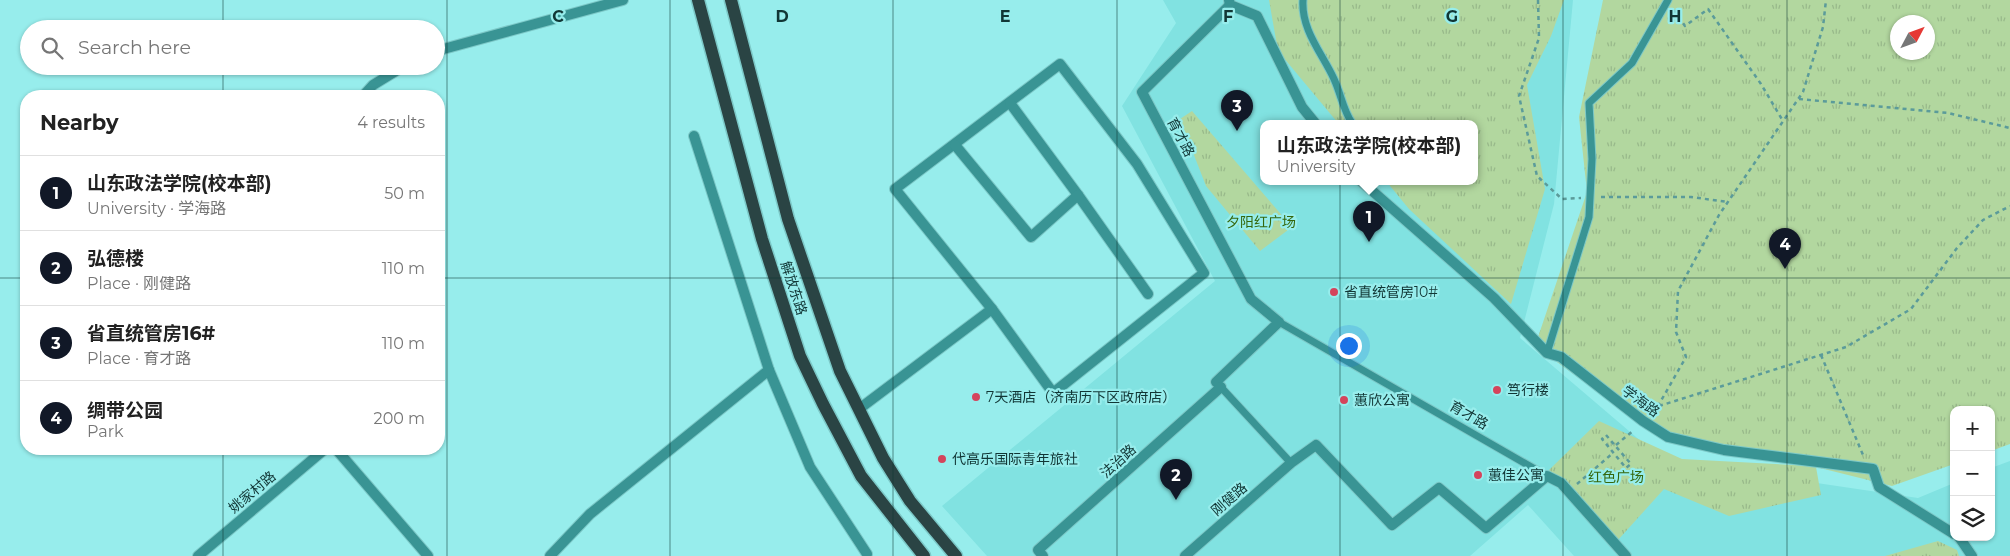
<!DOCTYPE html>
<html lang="en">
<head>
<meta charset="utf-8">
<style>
  body { margin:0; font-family:Montserrat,"Noto Sans SC",sans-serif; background:#f2f2f2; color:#222 }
  .controls { position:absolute; right:15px; bottom:15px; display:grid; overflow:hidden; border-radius:10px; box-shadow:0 1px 4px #0004 }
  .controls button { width:45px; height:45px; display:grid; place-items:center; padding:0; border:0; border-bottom:1px solid #e0e0e0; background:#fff; color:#222; font:25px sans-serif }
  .compass { position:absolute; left:1890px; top:15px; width:45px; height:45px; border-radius:50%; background:#fff; box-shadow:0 1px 4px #0004; rotate:49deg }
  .you { position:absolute; left:1348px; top:345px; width:18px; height:18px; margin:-12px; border:4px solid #fff; border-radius:50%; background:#1a73e8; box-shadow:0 0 0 8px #1a73e833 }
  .badge { display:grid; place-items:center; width:32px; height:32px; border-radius:50%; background:#111827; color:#fff; font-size:16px; font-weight:700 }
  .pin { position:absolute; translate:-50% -41px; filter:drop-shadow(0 1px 2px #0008) }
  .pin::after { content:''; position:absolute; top:26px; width:18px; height:15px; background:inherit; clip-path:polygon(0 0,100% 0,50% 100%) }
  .popup { position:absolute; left:1260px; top:120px; width:218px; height:65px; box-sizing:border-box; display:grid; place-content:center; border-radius:10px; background:#fff; filter:drop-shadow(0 1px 4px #0005); font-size:16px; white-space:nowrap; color:#767676 }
  .popup b { font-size:19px; color:#222 }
  .popup::after { content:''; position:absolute; left:50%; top:100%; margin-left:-10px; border:10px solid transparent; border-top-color:#fff }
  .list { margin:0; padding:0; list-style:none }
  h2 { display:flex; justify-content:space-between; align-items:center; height:65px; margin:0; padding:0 20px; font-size:21px }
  h2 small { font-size:16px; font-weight:400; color:#767676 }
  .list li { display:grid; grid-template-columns:32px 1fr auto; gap:15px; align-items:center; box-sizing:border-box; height:75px; padding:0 20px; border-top:1px solid #e0e0e0 }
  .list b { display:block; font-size:19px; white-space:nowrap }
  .list p { margin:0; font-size:16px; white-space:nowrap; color:#767676 }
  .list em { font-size:16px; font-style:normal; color:#767676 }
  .icon { flex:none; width:28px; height:28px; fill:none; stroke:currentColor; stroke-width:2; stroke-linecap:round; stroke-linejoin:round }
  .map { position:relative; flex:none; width:2010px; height:556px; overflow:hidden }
  .search { position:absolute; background:#fff; box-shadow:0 1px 4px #0004; left:20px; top:20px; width:425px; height:55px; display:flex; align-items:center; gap:12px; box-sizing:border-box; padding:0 18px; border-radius:28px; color:#767676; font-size:19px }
  .panel { position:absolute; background:#fff; box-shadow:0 1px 4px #0004; left:20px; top:90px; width:425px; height:365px; border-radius:20px }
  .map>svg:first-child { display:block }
  .built { fill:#81e2e1; fill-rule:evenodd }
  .park { fill:url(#park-tufts); fill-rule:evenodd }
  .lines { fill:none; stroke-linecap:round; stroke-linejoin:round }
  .service-casing { stroke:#7cc8c7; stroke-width:9 }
  .minor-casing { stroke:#7cc8c7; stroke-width:12 }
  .primary-casing { stroke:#7cc8c7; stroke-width:15 }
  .path { stroke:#5b9b9a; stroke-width:2.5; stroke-dasharray:4 4; stroke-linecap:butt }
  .service { stroke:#399494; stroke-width:7 }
  .minor { stroke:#399494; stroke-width:10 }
  .primary { stroke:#2a4444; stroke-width:12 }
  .grid { fill:none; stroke:#113635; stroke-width:1; stroke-opacity:0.55 }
  .poi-dot { fill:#d4445c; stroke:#97edec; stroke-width:2 }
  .labels { text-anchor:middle; stroke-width:4.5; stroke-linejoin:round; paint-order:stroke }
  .street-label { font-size:14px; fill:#113635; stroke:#97edec }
  .park-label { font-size:14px; fill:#35660b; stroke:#97edec }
  .poi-label { font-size:14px; fill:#113635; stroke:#97edec; text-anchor:start }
  .grid-label { font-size:16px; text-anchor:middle; font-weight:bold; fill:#113635; stroke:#97edec; stroke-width:4.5; stroke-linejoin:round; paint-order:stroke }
</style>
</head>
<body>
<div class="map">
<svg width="2010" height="556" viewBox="0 0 2010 556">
  <defs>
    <pattern id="park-tufts" width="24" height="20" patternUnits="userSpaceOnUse" patternTransform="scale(1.25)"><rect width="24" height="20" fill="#b2d79f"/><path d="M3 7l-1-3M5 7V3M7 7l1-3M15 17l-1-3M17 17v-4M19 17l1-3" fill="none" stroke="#98b98a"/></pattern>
  </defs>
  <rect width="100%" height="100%" fill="#97edec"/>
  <path class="built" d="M1163 0H1573L1554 204 1520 338 1663 460 1918 498 1954 483V537H1991V468L2010 461V556H1574L1528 505 1470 556H987L942 506 1215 281 1122 106 1176 23ZM1264 123H1474V181H1264Z"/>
  <g class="park">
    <path d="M1269 0H1564L1551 36 1527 85 1545 189 1511 304 1409 209 1386 181H1474V123H1338L1278 51Z"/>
    <path d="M1603 0H2010V444L1991 451V410H1954V464L1892 486 1816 467 1821 495 1729 516 1664 489 1618 540 1549 470 1599 421 1682 459 1812 466 1646 427 1535 346 1587 192 1579 117ZM1898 22H1928V52H1898Z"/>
    <path d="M1192 111 1292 227 1260 251 1206 186 1180 119Z"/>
    <path d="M1938 541 1957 550 1959 556H1885Z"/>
  </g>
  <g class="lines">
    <defs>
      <g id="service">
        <path d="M1303 0C1301 30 1322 53 1334 79 1341 94 1343 110 1352 123"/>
        <path d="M1369 181H1373"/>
        <path d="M1279 322 1547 476"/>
        <path d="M1547 353 1589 217 1592 159 1589 103 1632 63 1668 0"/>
        <path d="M1218 384 1291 463"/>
      </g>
      <g id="minor">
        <path d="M1229 0 1230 5 1257 16 1302 107 1315 123"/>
        <path d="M436 51 623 0"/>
        <path d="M1060 64 1137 164 1204 273 1053 393 992 309 895 189Z"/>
        <path d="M363 96 373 85 404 66"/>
        <path d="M1010 103 1078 195"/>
        <path d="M955 145 1031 237 1078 195 1148 294"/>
        <path d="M1361 181 1494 298 1547 353 1561 357 1643 421 1668 437 1724 450 1873 469 1879 487 1954 534"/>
        <path d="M769 370 810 467 867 554"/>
        <path d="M1216 382 1279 322 1251 299 1142 92 1230 5"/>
        <path d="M859 409 992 309"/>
        <path d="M336 449 428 556"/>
        <path d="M1959 537 1972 556"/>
        <path d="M198 556 325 449"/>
        <path d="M550 556 590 514 769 370 694 136"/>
        <path d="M1043 556 1038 550 1221 387"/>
        <path d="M1185 556 1291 463 1316 445 1392 525 1439 488 1486 528 1547 476 1561 483 1626 556"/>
      </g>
      <g id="primary">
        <path d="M698 0 762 239 800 356 823 404 861 476 924 556"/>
        <path d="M731 0 788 219 840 371 883 458 910 501 956 556"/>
      </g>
    </defs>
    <use href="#service" class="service-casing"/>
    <use href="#minor" class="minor-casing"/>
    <use href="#primary" class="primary-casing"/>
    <g class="path">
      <path d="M1538 0 1539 38 1519 96 1537 176 1562 199 1581 198"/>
      <path d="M1674 10 1685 26 1708 9 1761 84 1783 121"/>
      <path d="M1799 99 1948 113 2010 128"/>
      <path d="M1601 197H1691L1728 202"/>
      <path d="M1821 355 1863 455"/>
      <path d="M1659 406 1846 347 1911 309 1957 248 1983 220 2010 206"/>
      <path d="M1652 412 1658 406 1686 357 1676 332 1678 291 1719 215 1803 92 1823 27 1826 0"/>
      <path d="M1606 435 1631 464 1626 468 1602 439Z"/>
      <path d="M1616 445 1634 430"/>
      <path d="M1577 484 1613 453"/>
    </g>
    <use href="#service" class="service"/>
    <use href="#minor" class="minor"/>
    <use href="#primary" class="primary"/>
  </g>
  <path class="grid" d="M223 0V29M447 0V556M670 0V556M893 0V556M1117 0V556M1340 0V556M1563 0V556M1787 0V556M223 66V96M0 278H26M439 278H2010M223 449V556"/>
  <g class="poi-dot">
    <circle cx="1334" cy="292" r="5"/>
    <circle cx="1497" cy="390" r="5"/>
    <circle cx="976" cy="397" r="5"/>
    <circle cx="1344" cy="400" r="5"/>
    <circle cx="942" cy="459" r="5"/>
    <circle cx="1478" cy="475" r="5"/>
  </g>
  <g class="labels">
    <g class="street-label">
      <text transform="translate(1181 137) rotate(62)" y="5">育才路</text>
      <text transform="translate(794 288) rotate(72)" y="5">解放东路</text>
      <text transform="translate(1641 401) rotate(36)" y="5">学海路</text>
      <text transform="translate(1469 415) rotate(30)" y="5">育才路</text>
      <text transform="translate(1118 461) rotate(-42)" y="5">法治路</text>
      <text transform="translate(252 492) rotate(-40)" y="5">姚家村路</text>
      <text transform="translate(1229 499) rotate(-41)" y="5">刚健路</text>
    </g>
    <g class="park-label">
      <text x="1261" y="227">夕阳红广场</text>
      <text x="1616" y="482">红色广场</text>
    </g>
    <g class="poi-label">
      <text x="1344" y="297">省直统管房10#</text>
      <text x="1507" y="395">笃行楼</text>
      <text x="986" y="402">7天酒店（济南历下区政府店）</text>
      <text x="1354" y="405">蕙欣公寓</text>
      <text x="952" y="464">代高乐国际青年旅社</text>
      <text x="1488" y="480">蕙佳公寓</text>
    </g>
  </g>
  <g class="grid-label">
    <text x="558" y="22">C</text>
    <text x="782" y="22">D</text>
    <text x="1005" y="22">E</text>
    <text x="1228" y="22">F</text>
    <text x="1452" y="22">G</text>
    <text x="1675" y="22">H</text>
  </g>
</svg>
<div class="controls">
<button>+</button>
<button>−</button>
<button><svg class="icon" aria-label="layers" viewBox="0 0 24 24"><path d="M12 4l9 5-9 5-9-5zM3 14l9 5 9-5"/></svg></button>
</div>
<svg class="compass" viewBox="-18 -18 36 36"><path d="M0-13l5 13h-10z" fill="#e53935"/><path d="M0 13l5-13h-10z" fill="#767676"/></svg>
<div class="you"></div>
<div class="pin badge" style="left:1369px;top:242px">1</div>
<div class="popup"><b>山东政法学院(校本部)</b>University</div>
<div class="pin badge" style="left:1176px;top:500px">2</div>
<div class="pin badge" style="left:1237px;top:131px">3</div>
<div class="pin badge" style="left:1785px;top:269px">4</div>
<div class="search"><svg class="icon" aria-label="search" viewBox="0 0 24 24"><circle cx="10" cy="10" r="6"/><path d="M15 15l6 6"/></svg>Search here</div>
<section class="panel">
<h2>Nearby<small>4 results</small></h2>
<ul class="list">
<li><span class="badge">1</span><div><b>山东政法学院(校本部)</b><p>University · 学海路</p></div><em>50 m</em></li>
<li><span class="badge">2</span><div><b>弘德楼</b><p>Place · 刚健路</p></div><em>110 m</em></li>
<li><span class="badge">3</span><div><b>省直统管房16#</b><p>Place · 育才路</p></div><em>110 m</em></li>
<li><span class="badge">4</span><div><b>绸带公园</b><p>Park</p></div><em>200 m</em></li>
</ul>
</section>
</div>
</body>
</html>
